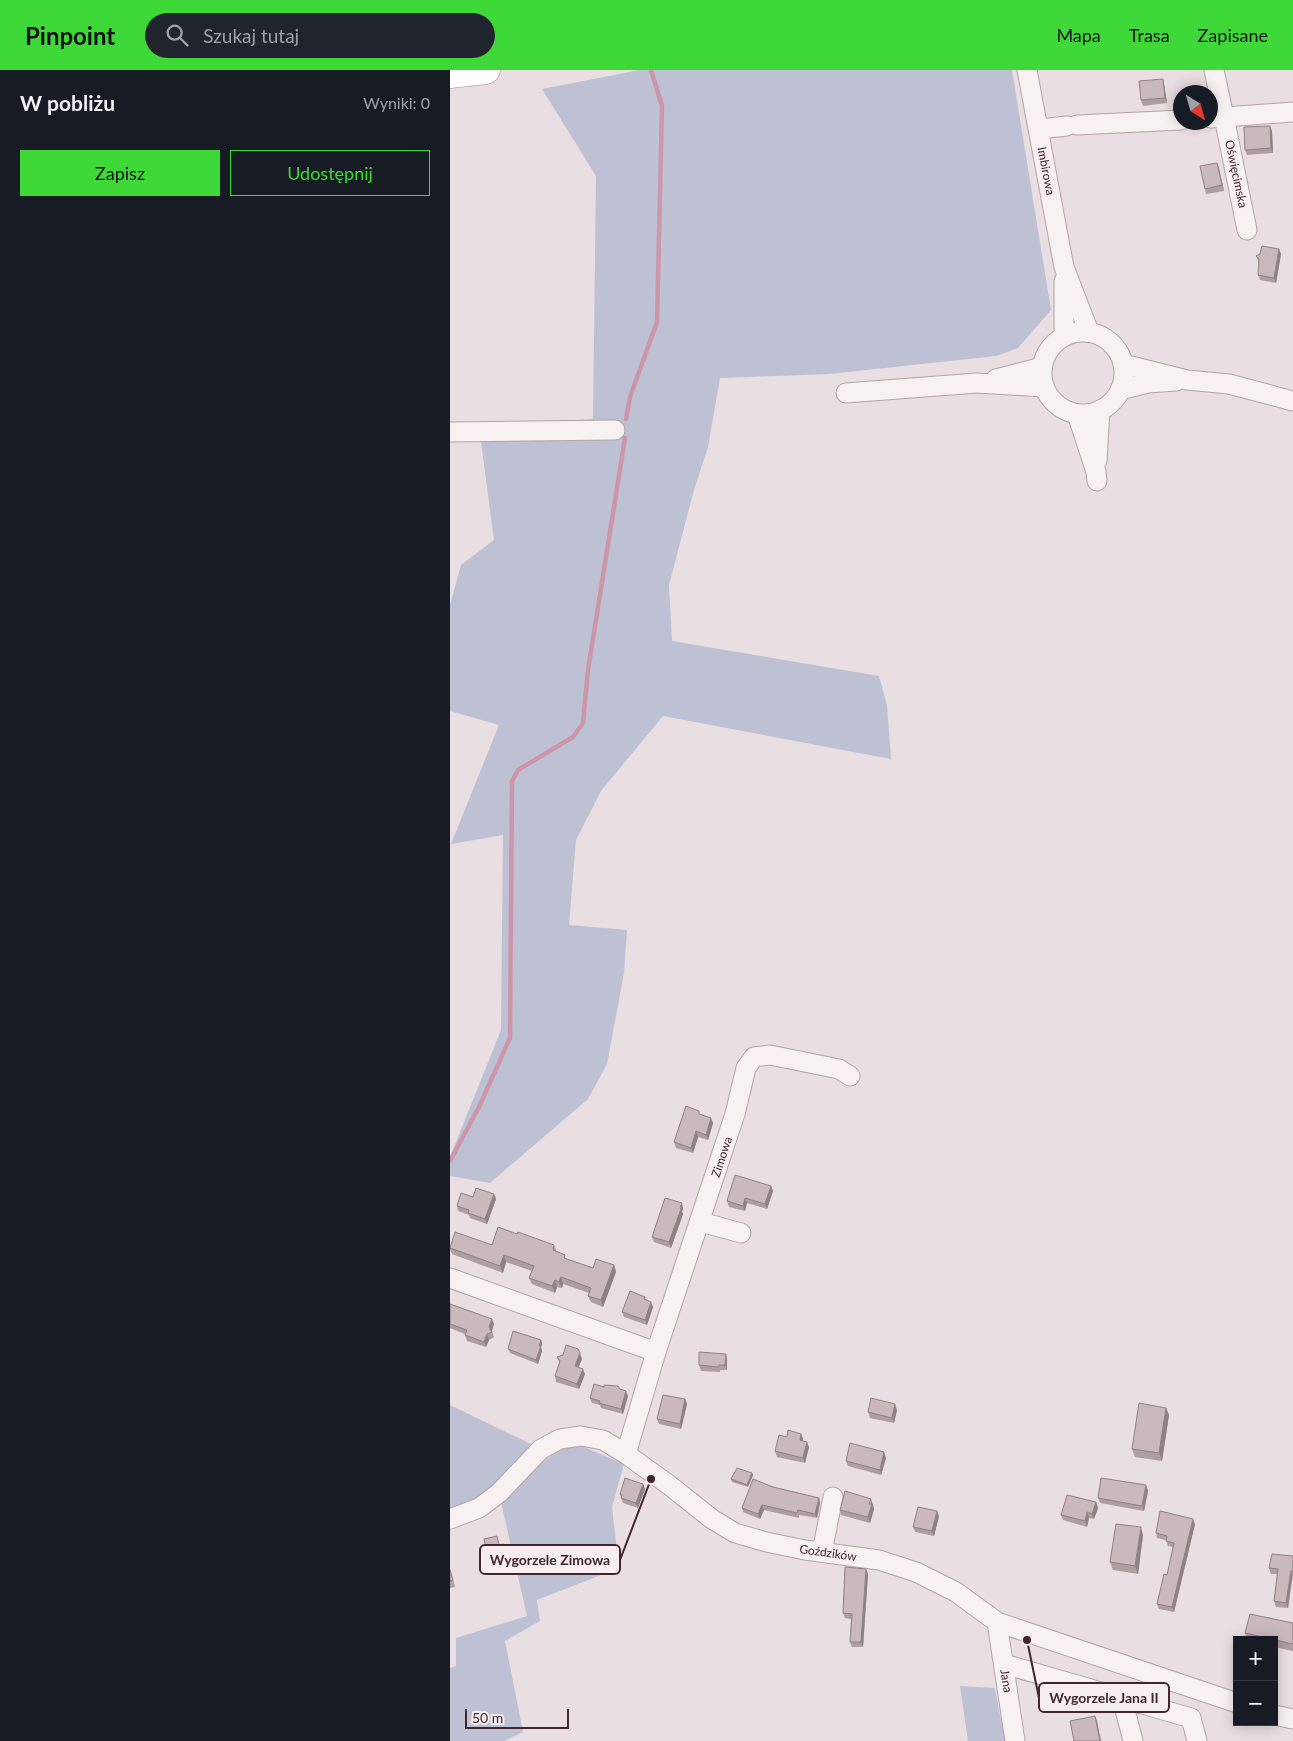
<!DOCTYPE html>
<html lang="pl">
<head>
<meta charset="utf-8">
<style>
  body { margin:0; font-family:Lato,sans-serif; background:#20242c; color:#f1f3f6 }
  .controls { position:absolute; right:15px; bottom:15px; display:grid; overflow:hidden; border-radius:0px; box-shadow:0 2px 12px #0003 }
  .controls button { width:45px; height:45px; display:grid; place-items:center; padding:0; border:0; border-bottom:1px solid #363941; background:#171b24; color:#f1f3f6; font:25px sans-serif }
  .compass { position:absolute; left:723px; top:15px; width:45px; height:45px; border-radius:50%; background:#171b24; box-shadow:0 2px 12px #0003; rotate:143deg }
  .scale { position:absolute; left:15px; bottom:12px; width:104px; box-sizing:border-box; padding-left:5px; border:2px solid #41262d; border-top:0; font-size:14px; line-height:18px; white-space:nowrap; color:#41262d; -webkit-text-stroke:4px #f6eef0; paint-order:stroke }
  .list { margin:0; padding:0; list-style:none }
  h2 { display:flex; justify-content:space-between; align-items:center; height:65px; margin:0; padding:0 20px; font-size:21px }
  h2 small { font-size:16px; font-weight:400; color:#9ea1a6 }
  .actions { display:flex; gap:10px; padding:15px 20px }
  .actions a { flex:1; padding:11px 0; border:1px solid #3ed938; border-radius:0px; text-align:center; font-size:18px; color:#3ed938 }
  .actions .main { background:#3ed938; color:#111 }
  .icon { flex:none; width:28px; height:28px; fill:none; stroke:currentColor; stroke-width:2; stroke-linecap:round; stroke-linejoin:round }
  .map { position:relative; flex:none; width:843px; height:1671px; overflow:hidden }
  header { display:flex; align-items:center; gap:30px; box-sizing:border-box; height:70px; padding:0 25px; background:#3ed938; color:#111 }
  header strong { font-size:24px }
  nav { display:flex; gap:28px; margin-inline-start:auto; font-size:18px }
  .search { width:350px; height:45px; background:#20242c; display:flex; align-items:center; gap:12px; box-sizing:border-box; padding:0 18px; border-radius:28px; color:#9ea1a6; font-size:19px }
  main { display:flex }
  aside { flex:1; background:#171b24 }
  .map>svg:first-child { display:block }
  .green { fill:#bec1d4 }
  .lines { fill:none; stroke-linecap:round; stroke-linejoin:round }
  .stream { stroke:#cc96aa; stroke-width:4.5 }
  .minor-casing { stroke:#b3a3a7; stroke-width:21 }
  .highway-casing { stroke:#a1848c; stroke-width:29 }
  .minor { stroke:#f7f1f2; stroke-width:19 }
  .highway { stroke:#fff; stroke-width:28 }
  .wall { fill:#ad9ea2 }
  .shaded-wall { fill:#8d8184 }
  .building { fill:#c9b8bc; stroke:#8d8184 }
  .labels { text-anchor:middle; stroke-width:4; stroke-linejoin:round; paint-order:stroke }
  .street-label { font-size:12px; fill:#41262d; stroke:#f6eef0 }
  .leader { fill:none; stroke:#41262d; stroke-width:2 }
  .callout-dot { fill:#41262d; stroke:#f6eef0; stroke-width:2 }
  .callout { fill:#f6eef0; stroke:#41262d; stroke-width:2 }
  .callout-label { font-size:14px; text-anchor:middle; font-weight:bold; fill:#41262d }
</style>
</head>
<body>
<header>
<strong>Pinpoint</strong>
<div class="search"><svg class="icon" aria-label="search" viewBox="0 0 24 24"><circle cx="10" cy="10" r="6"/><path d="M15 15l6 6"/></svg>Szukaj tutaj</div>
<nav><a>Mapa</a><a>Trasa</a><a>Zapisane</a></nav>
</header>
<main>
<aside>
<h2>W pobliżu<small>Wyniki: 0</small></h2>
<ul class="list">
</ul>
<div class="actions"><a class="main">Zapisz</a><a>Udostępnij</a></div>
</aside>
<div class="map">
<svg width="843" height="1671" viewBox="0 0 843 1671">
  <rect width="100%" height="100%" fill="#e9dee1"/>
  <g class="green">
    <path d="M190 0H562L601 240 568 278 546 286 379 304 270 308 258 377 244 420 219 515 222 571 429 606 437 635 441 689 213 646 151 721 126 770 119 855 177 860 174 903 157 994 138 1029 40 1113 0 1106V1087L51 960 53 765 1 774 49 655 0 641V535L11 495 44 470 29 357 143 349 146 106 92 19Z"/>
    <path d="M0 1335 81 1374 45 1417 22 1433 0 1442Z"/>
    <path d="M129 1375 174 1394 162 1437 169 1498 87 1530 90 1551 55 1571 73 1662 54 1671H0V1598L6 1596V1568L77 1546 51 1432 107 1379Z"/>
    <path d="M510 1616 545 1618 555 1671H518Z"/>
  </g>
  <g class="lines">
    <g class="stream">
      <path d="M176 349 180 327 207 252 212 36 201 0"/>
      <path d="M0 1091 29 1037 60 968 62 711 68 700 123 667 133 653 138 600 175 368"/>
    </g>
    <defs>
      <g id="minor">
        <path d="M577 0 614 197 639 262"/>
        <path d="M764 0 774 47 843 42"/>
        <path d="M761 48 774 47 797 160"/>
        <path d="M627 55 731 50"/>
        <path d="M589 59 617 56"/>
        <circle cx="633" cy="303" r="41"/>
        <path d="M614 266V211"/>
        <path d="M673 294 737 310 779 314 843 331"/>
        <path d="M546 309 592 297"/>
        <path d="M670 320 698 313 726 311"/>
        <path d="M396 323 527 313 594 317"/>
        <path d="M627 344 646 402 647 411"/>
        <path d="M0 362 165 360"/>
        <path d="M647 391 650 340"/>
        <path d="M251 1152 291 1163"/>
        <path d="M0 1208 206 1282 176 1384"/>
        <path d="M206 1282 285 1044 296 998 304 987 320 985 389 999 400 1006"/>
        <path d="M0 1449 29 1438 49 1423 91 1379 110 1369 131 1366 153 1370 176 1384 219 1415 262 1449 285 1463 316 1472 355 1480 429 1490 466 1502 506 1522 547 1552 787 1633"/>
        <path d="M372 1482 383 1427"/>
        <path d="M547 1552 565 1671"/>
        <path d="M554 1594 741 1648 747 1671"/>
        <path d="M672 1628 683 1671"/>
        <path d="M824 1645 843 1649"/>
      </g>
      <path id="highway" d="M0 4 36 0"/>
    </defs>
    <use href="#minor" class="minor-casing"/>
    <use href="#highway" class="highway-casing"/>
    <use href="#minor" class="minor"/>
    <use href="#highway" class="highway"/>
  </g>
  <g class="wall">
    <path d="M713 9 714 14 717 33 693 36 691 30Z"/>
    <path d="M822 61 823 83 797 85 795 80Z"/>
    <path d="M767 93 774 121 756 124 755 119Z"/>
    <path d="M829 179 831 184 826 213 810 210 808 205 809 192 806 186Z"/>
    <path d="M251 1045 263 1053 258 1070 248 1067 243 1083 226 1078 224 1072Z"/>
    <path d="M321 1116 323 1121 317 1139 297 1133 295 1141 279 1137 277 1131Z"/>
    <path d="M44 1124 46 1129 37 1154 20 1148 19 1145 8 1141 7 1136 23 1127Z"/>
    <path d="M233 1138 232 1142 233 1144 221 1178 204 1172 202 1167Z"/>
    <path d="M67 1164 104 1175 107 1182 116 1189 143 1198 164 1195 166 1202 153 1237 141 1232 138 1226 139 1223 113 1214 112 1218 107 1217 105 1223 82 1214 79 1208 82 1201 56 1192 53 1203 2 1184 0 1179V1177L42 1175Z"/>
    <path d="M196 1230 203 1237 197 1255 174 1247 172 1242Z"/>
    <path d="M0 1234 44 1254 42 1261 44 1267 39 1270 36 1277 17 1271 15 1265V1264L0 1258Z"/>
    <path d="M91 1270 92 1274 91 1277 92 1281 88 1294 60 1283 58 1279Z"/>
    <path d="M107 1287 132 1289 128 1297 135 1304 129 1319 106 1312 105 1306 110 1293Z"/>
    <path d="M277 1289V1300H270V1302L251 1301 249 1295Z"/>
    <path d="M154 1317 170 1319 178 1326 173 1344 151 1338 150 1335 142 1333 140 1328Z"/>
    <path d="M235 1329 237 1334 231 1359 209 1354 207 1349Z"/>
    <path d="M716 1338 719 1345 712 1391 685 1387 682 1379Z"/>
    <path d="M447 1340 444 1353 420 1348 418 1342Z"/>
    <path d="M351 1364 353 1369V1371L359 1377 355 1393 327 1387 325 1381 337 1367Z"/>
    <path d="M434 1382 436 1388 431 1405 398 1396 396 1391Z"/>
    <path d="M302 1403 303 1405 298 1417 282 1412 281 1409Z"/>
    <path d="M193 1414 195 1419 188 1438 173 1433 170 1424Z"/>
    <path d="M696 1415 698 1421 694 1441 650 1433 648 1428Z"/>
    <path d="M323 1417 369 1428 370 1433 367 1448 349 1445V1448L314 1440 310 1449 293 1442 292 1438Z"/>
    <path d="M646 1432 648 1438 644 1449 639 1448 637 1457 613 1450 611 1445Z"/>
    <path d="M423 1434 424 1439 420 1453 391 1445 390 1440Z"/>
    <path d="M489 1446 484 1466 465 1462 463 1457Z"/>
    <path d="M745 1454 724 1542 709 1539 707 1534 717 1505 723 1477 718 1476 716 1470 707 1468 706 1463Z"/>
    <path d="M693 1465 688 1504 663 1500 660 1492Z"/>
    <path d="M49 1471V1475L54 1474 58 1491 53 1492 55 1500 42 1503 40 1497Z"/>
    <path d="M843 1486V1506L838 1538 826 1537 824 1531 827 1504H821L819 1498Z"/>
    <path d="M0 1498 5 1517 0 1518Z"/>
    <path d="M416 1499 418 1504 413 1577H402L400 1572 401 1549 395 1548 393 1543Z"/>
    <path d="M843 1553V1581L824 1577V1570H797L795 1563Z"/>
  </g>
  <g class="shaded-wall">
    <path d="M713 9 714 14 717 33 715 28Z"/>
    <path d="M820 56 822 61 823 83 821 78Z"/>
    <path d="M767 93 769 98 774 121 772 115Z"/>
    <path d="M829 179 831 184 826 213 824 208Z"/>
    <path d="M261 1048 263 1053 258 1070 256 1065Z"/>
    <path d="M246 1061 248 1067 243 1083 241 1078Z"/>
    <path d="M321 1116 323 1121 317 1139 315 1134Z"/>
    <path d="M44 1124 46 1129 37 1154 35 1149Z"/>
    <path d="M295 1128 297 1133 295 1141 293 1136Z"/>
    <path d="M232 1133 233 1138 232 1142 233 1144 221 1178 219 1172Z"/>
    <path d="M54 1185 56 1192 53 1203 50 1196Z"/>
    <path d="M164 1195 166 1202 153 1237 151 1230Z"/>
    <path d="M111 1207 113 1214 112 1218 109 1212Z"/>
    <path d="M105 1210 107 1217 105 1223 102 1216Z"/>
    <path d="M201 1232 203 1237 197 1255 195 1250Z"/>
    <path d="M42 1249 44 1254 41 1262 39 1257Z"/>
    <path d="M37 1264 39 1270 36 1277 34 1272Z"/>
    <path d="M91 1270 92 1274 91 1277 92 1281 88 1294 86 1290 89 1276Z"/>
    <path d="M130 1283 132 1289 127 1301 125 1296Z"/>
    <path d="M276 1284 277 1289V1300L275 1295Z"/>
    <path d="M133 1299 135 1304 129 1319 127 1314Z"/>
    <path d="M176 1321 178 1326 173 1344 171 1339Z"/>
    <path d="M235 1329 237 1334 231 1359 230 1354Z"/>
    <path d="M445 1334 447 1340 444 1353 442 1348Z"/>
    <path d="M716 1338 719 1345 712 1391 709 1383Z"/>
    <path d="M351 1364 353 1369 352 1375 350 1370Z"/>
    <path d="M357 1372 359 1377 355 1393 353 1388Z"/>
    <path d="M434 1382 436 1388 431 1405 430 1400Z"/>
    <path d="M302 1403 303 1405 298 1417 297 1415Z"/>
    <path d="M193 1414 195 1419 188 1438 186 1433Z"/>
    <path d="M696 1415 698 1421 694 1441 692 1436Z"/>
    <path d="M369 1428 370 1433 367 1448 365 1444Z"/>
    <path d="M421 1429 424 1439 420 1453 418 1447Z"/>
    <path d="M646 1432 648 1438 644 1449 642 1444Z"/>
    <path d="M312 1435 314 1440 310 1449 308 1444Z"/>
    <path d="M487 1441 489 1446 484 1466 482 1461Z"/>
    <path d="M637 1442 639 1448 637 1457 635 1451Z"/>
    <path d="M743 1449 745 1454 724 1542 722 1537Z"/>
    <path d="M691 1457 693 1465 688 1504 685 1496Z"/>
    <path d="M416 1499 418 1504 413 1577 411 1572Z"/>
    <path d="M841 1501 842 1506 838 1538 836 1533Z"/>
    <path d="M645 1646 647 1651 651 1671H650Z"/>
  </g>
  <g class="building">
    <path d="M713 9 715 28 691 30 689 11Z"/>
    <path d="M820 56 821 78 795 80 794 57Z"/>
    <path d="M767 93 772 115 755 119 750 96Z"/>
    <path d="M812 176 829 179 824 208 808 205 809 189 806 186 810 184Z"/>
    <path d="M236 1036 249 1041V1044L261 1048 256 1065 246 1061 241 1078 224 1072Z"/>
    <path d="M285 1105 321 1116 315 1134 295 1128 293 1136 277 1131Z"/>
    <path d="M26 1118 44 1124 35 1149 18 1143 19 1140 7 1136 11 1123 23 1127Z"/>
    <path d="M215 1128 232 1133 230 1138 231 1139 219 1172 202 1167Z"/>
    <path d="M48 1157 67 1164 68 1162 104 1175 103 1180 115 1185 114 1188 143 1198 146 1189 164 1195 151 1230 138 1226 141 1218 111 1207 109 1212 105 1210 102 1216 79 1208 84 1196 54 1185 50 1196 0 1178 5 1162 42 1175Z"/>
    <path d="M180 1221 195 1227 194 1229 201 1232 195 1250 172 1242Z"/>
    <path d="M0 1234 42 1249 39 1257 42 1262 37 1264 34 1272 15 1265 17 1260 0 1254Z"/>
    <path d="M63 1261 91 1270 89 1276H91L86 1290 58 1279Z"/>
    <path d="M116 1275 128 1279 130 1283 125 1296 133 1299 127 1314 105 1306 110 1291 107 1287 113 1285Z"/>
    <path d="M249 1282 276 1284 275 1295H269L268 1297 249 1295Z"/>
    <path d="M144 1314 154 1317V1315L168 1316 170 1319 176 1321 171 1339 149 1333 150 1331 140 1328Z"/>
    <path d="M213 1325 235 1329 230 1354 207 1349Z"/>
    <path d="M421 1328 445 1334 442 1348 418 1342Z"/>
    <path d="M689 1333 716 1338 709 1383 682 1379Z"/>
    <path d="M338 1360 351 1364 350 1370 357 1372 353 1388 325 1381 329 1365 337 1367Z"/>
    <path d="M400 1373 434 1382 430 1400 396 1391Z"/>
    <path d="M287 1398 302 1403 297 1415 281 1409Z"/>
    <path d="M175 1408 193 1414 186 1433 171 1428 172 1425 170 1424Z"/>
    <path d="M651 1408 696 1415 692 1436 648 1428Z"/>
    <path d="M303 1409 323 1417 369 1428 365 1444 348 1440 347 1443 312 1435 308 1444 292 1438Z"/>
    <path d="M395 1421 421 1429 419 1434H422L418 1447 390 1440Z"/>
    <path d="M617 1425 646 1432 642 1444 637 1442 635 1451 611 1445Z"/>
    <path d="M468 1437 487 1441 482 1461 463 1457Z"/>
    <path d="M710 1441 743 1449 722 1537 707 1534 714 1504 717 1505 724 1473 716 1471 717 1466 706 1463Z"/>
    <path d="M666 1454 691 1457 685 1496 660 1492Z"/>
    <path d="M47 1466 49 1475 54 1474 56 1486 51 1487 53 1495 40 1497 34 1469Z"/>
    <path d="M822 1484 843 1486V1501H841L836 1533 824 1531 828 1499 819 1498Z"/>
    <path d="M395 1497 416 1499 411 1572H400L402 1544 393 1543Z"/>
    <path d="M0 1500 3 1510 0 1511Z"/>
    <path d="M800 1544 843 1553V1574L795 1563Z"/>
    <path d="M645 1646 650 1671H624L620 1651Z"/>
  </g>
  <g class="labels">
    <g class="street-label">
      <text transform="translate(596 101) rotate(79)" y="4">Imbirowa</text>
      <text transform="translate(786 104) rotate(78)" y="4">Oświęcimska</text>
      <text transform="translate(272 1087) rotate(-72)" y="4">Zimowa</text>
      <text transform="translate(378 1483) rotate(8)" y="4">Goździków</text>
      <text transform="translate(556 1611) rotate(81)" y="4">Jana</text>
    </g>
  </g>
  <path class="leader" d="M201 1409L170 1490M577 1570L589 1628"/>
  <g class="callout-dot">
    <circle cx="201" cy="1409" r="5"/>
    <circle cx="577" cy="1570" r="5"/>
  </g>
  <g class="callout">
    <rect x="30" y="1475" width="140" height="29" rx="5"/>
    <rect x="589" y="1613" width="130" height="29" rx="5"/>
  </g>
  <g class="callout-label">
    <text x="100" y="1495">Wygorzele Zimowa</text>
    <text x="654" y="1633">Wygorzele Jana II</text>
  </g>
</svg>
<div class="controls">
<button>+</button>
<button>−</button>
</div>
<svg class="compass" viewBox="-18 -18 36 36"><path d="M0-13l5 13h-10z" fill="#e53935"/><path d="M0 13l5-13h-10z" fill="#9ea1a6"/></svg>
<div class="scale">50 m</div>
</div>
</main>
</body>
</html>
